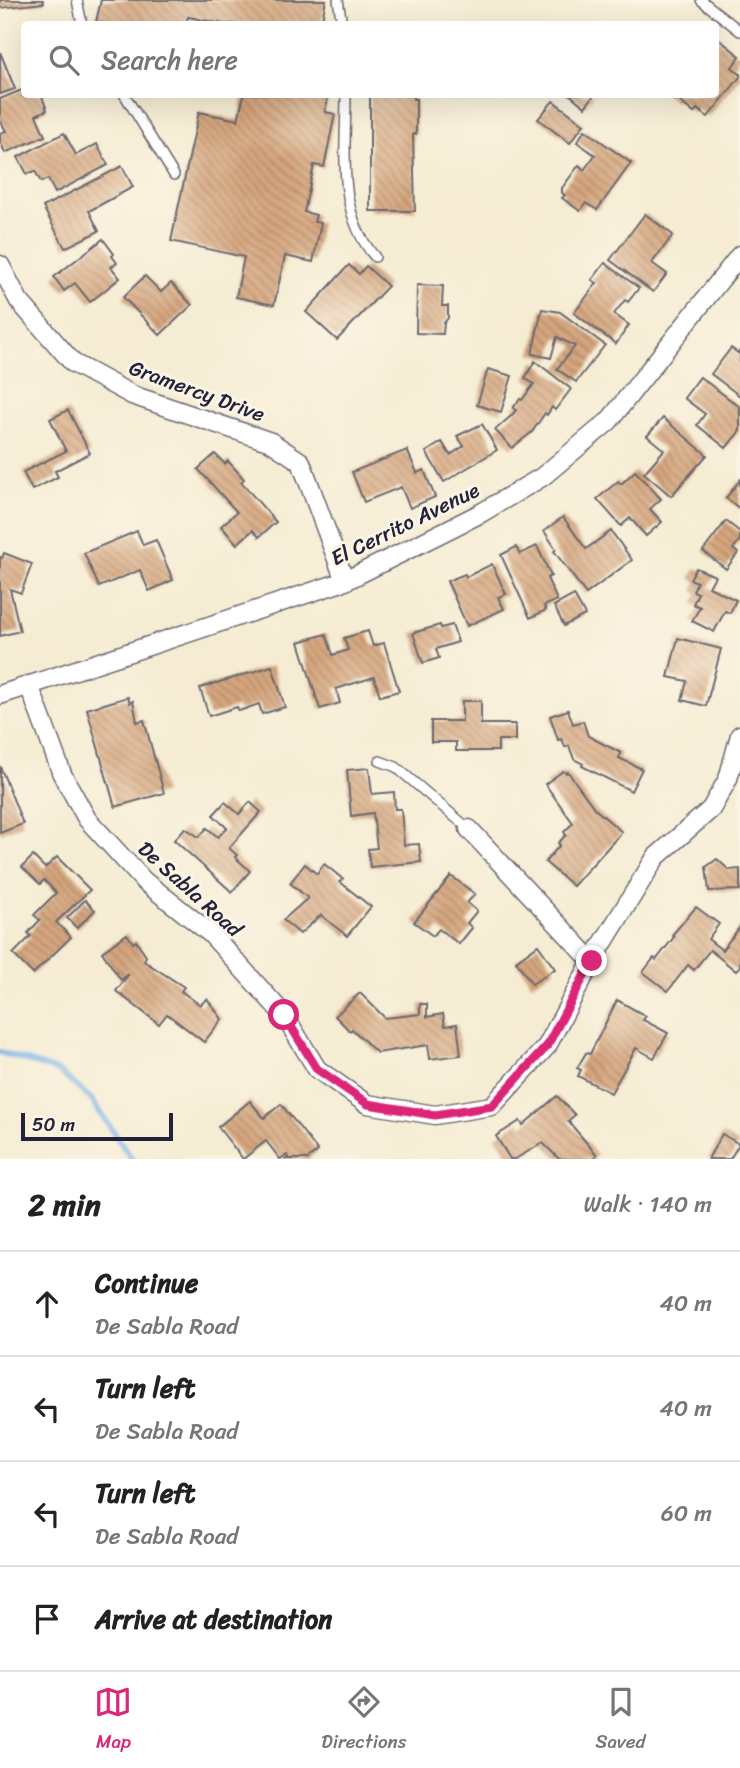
<!DOCTYPE html>
<html lang="en">
<head>
<meta charset="utf-8">
<style>
  body { margin:0; font-family:Sriracha,sans-serif; background:#f2f2f2; color:#222 }
  .scale { position:absolute; left:21px; bottom:18px; width:152px; box-sizing:border-box; padding-left:7px; border:4px solid #22223b; border-top:0; font-size:19px; line-height:24px; white-space:nowrap; color:#22223b; -webkit-text-stroke:5px #fcf5e5; paint-order:stroke }
  .stop { position:absolute; width:21px; height:21px; margin:-16px; border:5px solid #db2777; border-radius:50%; background:#fff }
  .stop.end { background:#db2777; border-color:#fff; box-shadow:0 2px 7px #0008 }
  .list { margin:0; padding:0; list-style:none }
  h2 { display:flex; justify-content:space-between; align-items:center; height:91px; margin:0; padding:0 28px; font-size:30px }
  h2 small { font-size:23px; font-weight:400; color:#767676 }
  .list li { display:grid; grid-template-columns:46px 1fr auto; gap:21px; align-items:center; box-sizing:border-box; height:105px; padding:0 28px; border-top:2px solid #e0e0e0 }
  .list b { display:block; font-size:26px; white-space:nowrap }
  .list p { margin:0; font-size:23px; white-space:nowrap; color:#767676 }
  .list em { font-size:23px; font-style:normal; color:#767676 }
  .icon { flex:none; width:38px; height:38px; fill:none; stroke:currentColor; stroke-width:2; stroke-linecap:round; stroke-linejoin:round }
  .map { position:relative; flex:none; width:740px; height:1159px; overflow:hidden }
  .search { position:absolute; background:#fff; box-shadow:0 7px 28px #0002; left:21px; right:21px; top:21px; height:77px; display:flex; align-items:center; gap:18px; box-sizing:border-box; padding:0 24px; border-radius:7px; color:#767676; font-size:26px }
  .sheet { height:511px; background:#fff }
  nav { display:flex; justify-content:space-around; align-items:center; box-sizing:border-box; height:98px; border-top:2px solid #e0e0e0; background:#fff; font-size:19px; color:#767676 }
  nav a { display:grid; justify-items:center; gap:4px }
  nav .on { color:#db2777 }
  .map>svg:first-child { display:block }
  .lines { fill:none; stroke-linecap:round; stroke-linejoin:round }
  .stream { stroke:#76b3e8; stroke-width:6 }
  .building { fill:url(#building-back-hatch) }
  .service-casing { stroke:#6c6970; stroke-width:12 }
  .minor-casing { stroke:#6c6970; stroke-width:21 }
  .service { stroke:#fff; stroke-width:9 }
  .minor { stroke:#fff; stroke-width:18 }
  .route { stroke:#db2777; stroke-width:9 }
  .labels { text-anchor:middle; stroke-width:6; stroke-linejoin:round; paint-order:stroke }
  .street-label { font-size:21px; fill:#22223b; stroke:#fcf5e5 }
</style>
</head>
<body>
<div class="map">
<svg width="740" height="1159" viewBox="0 0 740 1159">
  <defs>
    <pattern id="building-back-hatch" width="6" height="6" patternUnits="userSpaceOnUse" patternTransform="scale(1.75)"><rect width="6" height="6" fill="#d6a67e"/><path d="M-1 5l2 2M0 0l6 6M5-1l2 2" fill="none" stroke="#ad8768"/></pattern>
  </defs>
  <rect width="100%" height="100%" fill="#fcf5e5"/>
  <filter id="ink" filterUnits="userSpaceOnUse"><feTurbulence type="fractalNoise" baseFrequency=".0143" numOctaves="2"/><feDisplacementMap in="SourceGraphic" scale="14" xChannelSelector="R" yChannelSelector="G"/><feConvolveMatrix kernelMatrix="1 2 1 2 8 2 1 2 1" color-interpolation-filters="sRGB"/></filter>
  <filter id="wash" filterUnits="userSpaceOnUse"><feTurbulence type="fractalNoise" baseFrequency=".00686" numOctaves="4" result="noise"/><feDisplacementMap in="SourceGraphic" scale="28" xChannelSelector="R" yChannelSelector="G"/><feGaussianBlur stdDeviation="1.57" result="paint"/><feColorMatrix in="noise" values="0 0 0 0 0 0 0 0 0 0 0 0 0 0 0 0 0 1.4 0 .05"/><feComposite in="paint" operator="in"/></filter>
  <g filter="url(#wash)">
    <rect width="100%" height="100%" fill="#f5ecd3"/>
    <g class="lines">
      <path class="stream" d="M0 1052 58 1071 91 1099 132 1159"/>
    </g>
    <g id="blocks">
      <g class="building">
        <path d="M0 0H43L44 3 0 8Z"/>
        <path d="M101 0H326L321 24H223L188 17 186 24H109L96 22Z"/>
        <path d="M716 37 740 56 732 67 740 74V77L708 117 697 109 694 113 677 99 675 101 666 94H716Z"/>
        <path d="M0 52 15 89 0 94Z"/>
        <path d="M24 89V94H41L47 110 36 115 45 136 5 153 0 141V133L6 131 0 120V99Z"/>
        <path d="M244 94H329L325 112 335 114 324 167 314 165 304 212 316 215 314 222 321 223 313 262 285 256 274 305 236 297 244 257 171 241 199 112 238 120Z"/>
        <path d="M370 94H413V99H416V134H413L415 211H370Z"/>
        <path d="M569 94H595L585 107Z"/>
        <path d="M553 101 584 124 570 143 538 119Z"/>
        <path d="M585 130 631 163 597 210 586 203 580 211 562 198 565 195 562 193V188L579 165 584 170 595 155 577 142Z"/>
        <path d="M64 133 76 155 97 144 108 165 55 193 48 179 41 182 35 171 27 174 18 157Z"/>
        <path d="M122 166 133 187 89 211 99 231 65 248 43 207Z"/>
        <path d="M645 214 673 235 652 263 667 274 653 292 610 260Z"/>
        <path d="M103 239 114 254 112 256 117 263 111 267 120 278 90 302 75 283 64 291 54 277Z"/>
        <path d="M605 263 639 288 628 302 625 300 614 314 629 325 616 344 574 313 597 283 592 280Z"/>
        <path d="M349 265 359 274 366 266 388 286 337 340 306 312Z"/>
        <path d="M145 276 161 292 171 283 192 305 160 335 123 297Z"/>
        <path d="M417 285 443 286 442 306H448V318L444 323 443 334 416 333Z"/>
        <path d="M542 309 560 312 605 345 576 382 557 369 575 346 557 337 551 358 532 354Z"/>
        <path d="M731 348 738 353 740 350V396L711 374Z"/>
        <path d="M535 361 571 389 555 410 552 407 547 415 545 413 532 432 512 448 495 430 511 416 516 410 513 408 520 399 522 400 534 384 525 378Z"/>
        <path d="M488 369 512 376 501 412 477 405Z"/>
        <path d="M700 377 740 407V431L726 448 697 425 705 414 684 398Z"/>
        <path d="M68 410 90 453 55 471 58 477 32 490 23 472 66 451 50 419Z"/>
        <path d="M663 418 707 455 671 496 644 473 664 450 647 436Z"/>
        <path d="M482 424 497 450 444 482 426 452 442 442 450 455 464 446 457 436Z"/>
        <path d="M407 450 417 473 424 470 435 497 410 508 401 487 364 502 352 472Z"/>
        <path d="M215 454 225 464 228 461 244 479 241 482 276 522 259 537 253 530 237 544 221 526 237 512 198 469Z"/>
        <path d="M635 471 661 499 650 509 662 522 646 536 630 518 621 526 597 499 618 481 621 484Z"/>
        <path d="M740 480V509L726 498Z"/>
        <path d="M563 517 586 549 611 531 632 560 586 594 554 551 556 549 544 531Z"/>
        <path d="M726 521 740 532V540L733 549 738 553 726 569 703 551Z"/>
        <path d="M137 531 143 545 156 540 173 580 149 591 140 570 99 587 84 553Z"/>
        <path d="M537 546 551 576 547 578 557 600 544 606 546 610 530 618 501 555 516 547 520 554Z"/>
        <path d="M4 553 32 564 21 593 10 589 20 631 0 636V557L2 558Z"/>
        <path d="M492 564 506 594 498 597 504 609 467 626 447 581 465 574 466 577Z"/>
        <path d="M696 568 715 576 709 587 736 600 730 613 725 611 714 632 692 621 700 607 693 604 698 593 693 591 697 582 690 579Z"/>
        <path d="M574 595 585 615 564 626 554 606Z"/>
        <path d="M440 625 441 628 452 625 458 642 436 649 439 658 423 663 413 633Z"/>
        <path d="M368 631 373 646 384 643 399 691 380 696 374 677 336 689 340 703 320 709 299 642 326 634 333 655 348 650 344 638Z"/>
        <path d="M678 638 721 649 706 706 682 700 687 681 668 677Z"/>
        <path d="M272 666 285 707 262 714 259 704 239 711 237 707 209 716 200 688Z"/>
        <path d="M128 697 130 703 133 701 137 722 144 720 164 793 115 807 87 709Z"/>
        <path d="M462 701H481V724H515V740H498V751H456V742H431V721H462Z"/>
        <path d="M568 710 573 724 583 721 588 736 621 753 619 758 642 769 631 791 582 766 583 764 574 759 569 746 565 747 562 739 558 740 550 716Z"/>
        <path d="M0 766 23 824 0 833Z"/>
        <path d="M369 768 372 794 394 792 395 809H401L404 845 419 844 421 862 370 867 368 849 377 848 373 813 351 816 347 770Z"/>
        <path d="M563 771 566 773 568 772 595 809 622 832 573 886 545 862 560 845 558 843 566 835 564 832 573 823 545 784Z"/>
        <path d="M225 802 239 814 250 802 261 812 229 848 237 855 235 857 250 871 232 892 174 840 185 828 199 837 207 828 218 837 227 828 213 815Z"/>
        <path d="M33 856 45 868 57 857 90 890 56 922 71 937 33 974 13 954 31 936 28 933 40 920 34 915 56 893 44 880 40 884 22 867Z"/>
        <path d="M717 859 729 870 740 869V890L709 891 706 867Z"/>
        <path d="M305 864 317 874 324 864 343 879 340 882 371 907 347 936 321 915 300 934 283 920 308 898 290 883Z"/>
        <path d="M451 876 475 894 467 903 477 911 467 923 472 928 459 944 439 929 433 936 414 922Z"/>
        <path d="M85 900 95 910 77 928 67 918Z"/>
        <path d="M696 907 719 924 708 939 722 950 740 927V966L736 971 710 950 694 970 688 965 668 991 643 972 654 958 656 960 674 937 672 935Z"/>
        <path d="M127 934 133 943 136 941 146 956 144 961 184 987 181 991 200 1005 207 999 222 1019 204 1042 167 1014 159 1024 116 991 129 974 121 980 102 952Z"/>
        <path d="M538 945 555 969 532 984 516 961Z"/>
        <path d="M360 993 385 1018 420 1014V1004H427V1017L443 1014 445 1026 457 1024 461 1055 430 1059 428 1045 377 1053 352 1029 350 1031 335 1016Z"/>
        <path d="M617 1000 646 1016 643 1020 668 1033 654 1058 636 1048 611 1093 578 1076 581 1070 577 1068 586 1053 590 1054Z"/>
        <path d="M557 1096 575 1115 568 1121 597 1155 593 1159H559L543 1143 515 1159H510L496 1136 520 1121 523 1125Z"/>
        <path d="M250 1101 264 1118 281 1104 318 1151 308 1159H286L288 1157 287 1155 280 1159 266 1141 243 1159 218 1127Z"/>
        <path d="M722 1134 739 1144 730 1159H708Z"/>
      </g>
    </g>
  </g>
  <g filter="url(#ink)">
    <use href="#blocks" fill-opacity="0" stroke="#6c6970" stroke-width="2"/>
    <g class="lines">
      <defs>
        <g id="service">
          <path d="M77 0 82 24"/>
          <path d="M338 0 342 24"/>
          <path d="M701 0 740 31"/>
          <path d="M124 94 174 175"/>
          <path d="M346 94C346 150 336 212 375 257"/>
          <path d="M380 761 396 767 469 829"/>
        </g>
        <g id="minor">
          <path d="M0 265 19 301 73 363 132 395 271 442 301 462 345 581"/>
          <path d="M29 685 62 774 87 819 144 881 211 934 284 1015 317 1069 367 1104 435 1115 492 1106 547 1046 592 961 656 857 711 809 728 779 740 735"/>
          <path d="M0 695 345 581 481 513 542 477 609 421 740 255"/>
          <path d="M469 829 592 961"/>
        </g>
      </defs>
      <use href="#service" class="service-casing"/>
      <use href="#minor" class="minor-casing"/>
      <use href="#service" class="service"/>
      <use href="#minor" class="minor"/>
    </g>
  </g>
  <g class="lines" filter="url(#ink)">
    <path class="route" d="M284 1015 317 1069 368 1104 435 1115 492 1106 547 1046 592 961"/>
  </g>
  <g class="labels">
    <g class="street-label">
      <text transform="translate(197 391) rotate(20)" y="7">Gramercy Drive</text>
      <text transform="translate(405 524) rotate(-26)" y="7">El Cerrito Avenue</text>
      <text transform="translate(190 889) rotate(42)" y="7">De Sabla Road</text>
    </g>
  </g>
</svg>
<div class="scale">50 m</div>
<div class="stop" style="left:284px;top:1015px"></div>
<div class="stop end" style="left:592px;top:961px"></div>
<div class="search"><svg class="icon" aria-label="search" viewBox="0 0 24 24"><circle cx="10" cy="10" r="6"/><path d="M15 15l6 6"/></svg>Search here</div>
</div>
<section class="sheet">
<h2>2 min<small>Walk · 140 m</small></h2>
<ul class="list">
<li><svg class="icon" aria-label="ahead" viewBox="0 0 24 24"><path d="M12 20V5M6 11l6-6 6 6"/></svg><div><b>Continue</b><p>De Sabla Road</p></div><em>40 m</em></li>
<li><svg class="icon" aria-label="left" viewBox="0 0 24 24"><path d="M17 20v-9H6M10 6l-5 5 5 5"/></svg><div><b>Turn left</b><p>De Sabla Road</p></div><em>40 m</em></li>
<li><svg class="icon" aria-label="left" viewBox="0 0 24 24"><path d="M17 20v-9H6M10 6l-5 5 5 5"/></svg><div><b>Turn left</b><p>De Sabla Road</p></div><em>60 m</em></li>
<li><svg class="icon" aria-label="arrive" viewBox="0 0 24 24"><path d="M6 21V4h12l-3 4 3 4H6"/></svg><div><b>Arrive at destination</b></div></li>
</ul>
</section>
<nav>
<a class="on"><svg class="icon" aria-label="map" viewBox="0 0 24 24"><path d="M3 6l6-2 6 2 6-2v14l-6 2-6-2-6 2zM9 4v14M15 6v14"/></svg>Map</a>
<a><svg class="icon" aria-label="directions" viewBox="0 0 24 24"><path d="M12 3l9 9-9 9-9-9zM9 14v-3h6M13 9l2 2-2 2"/></svg>Directions</a>
<a><svg class="icon" aria-label="saved" viewBox="0 0 24 24"><path d="M7 4h10v16l-5-4-5 4z"/></svg>Saved</a>
</nav>
</body>
</html>
